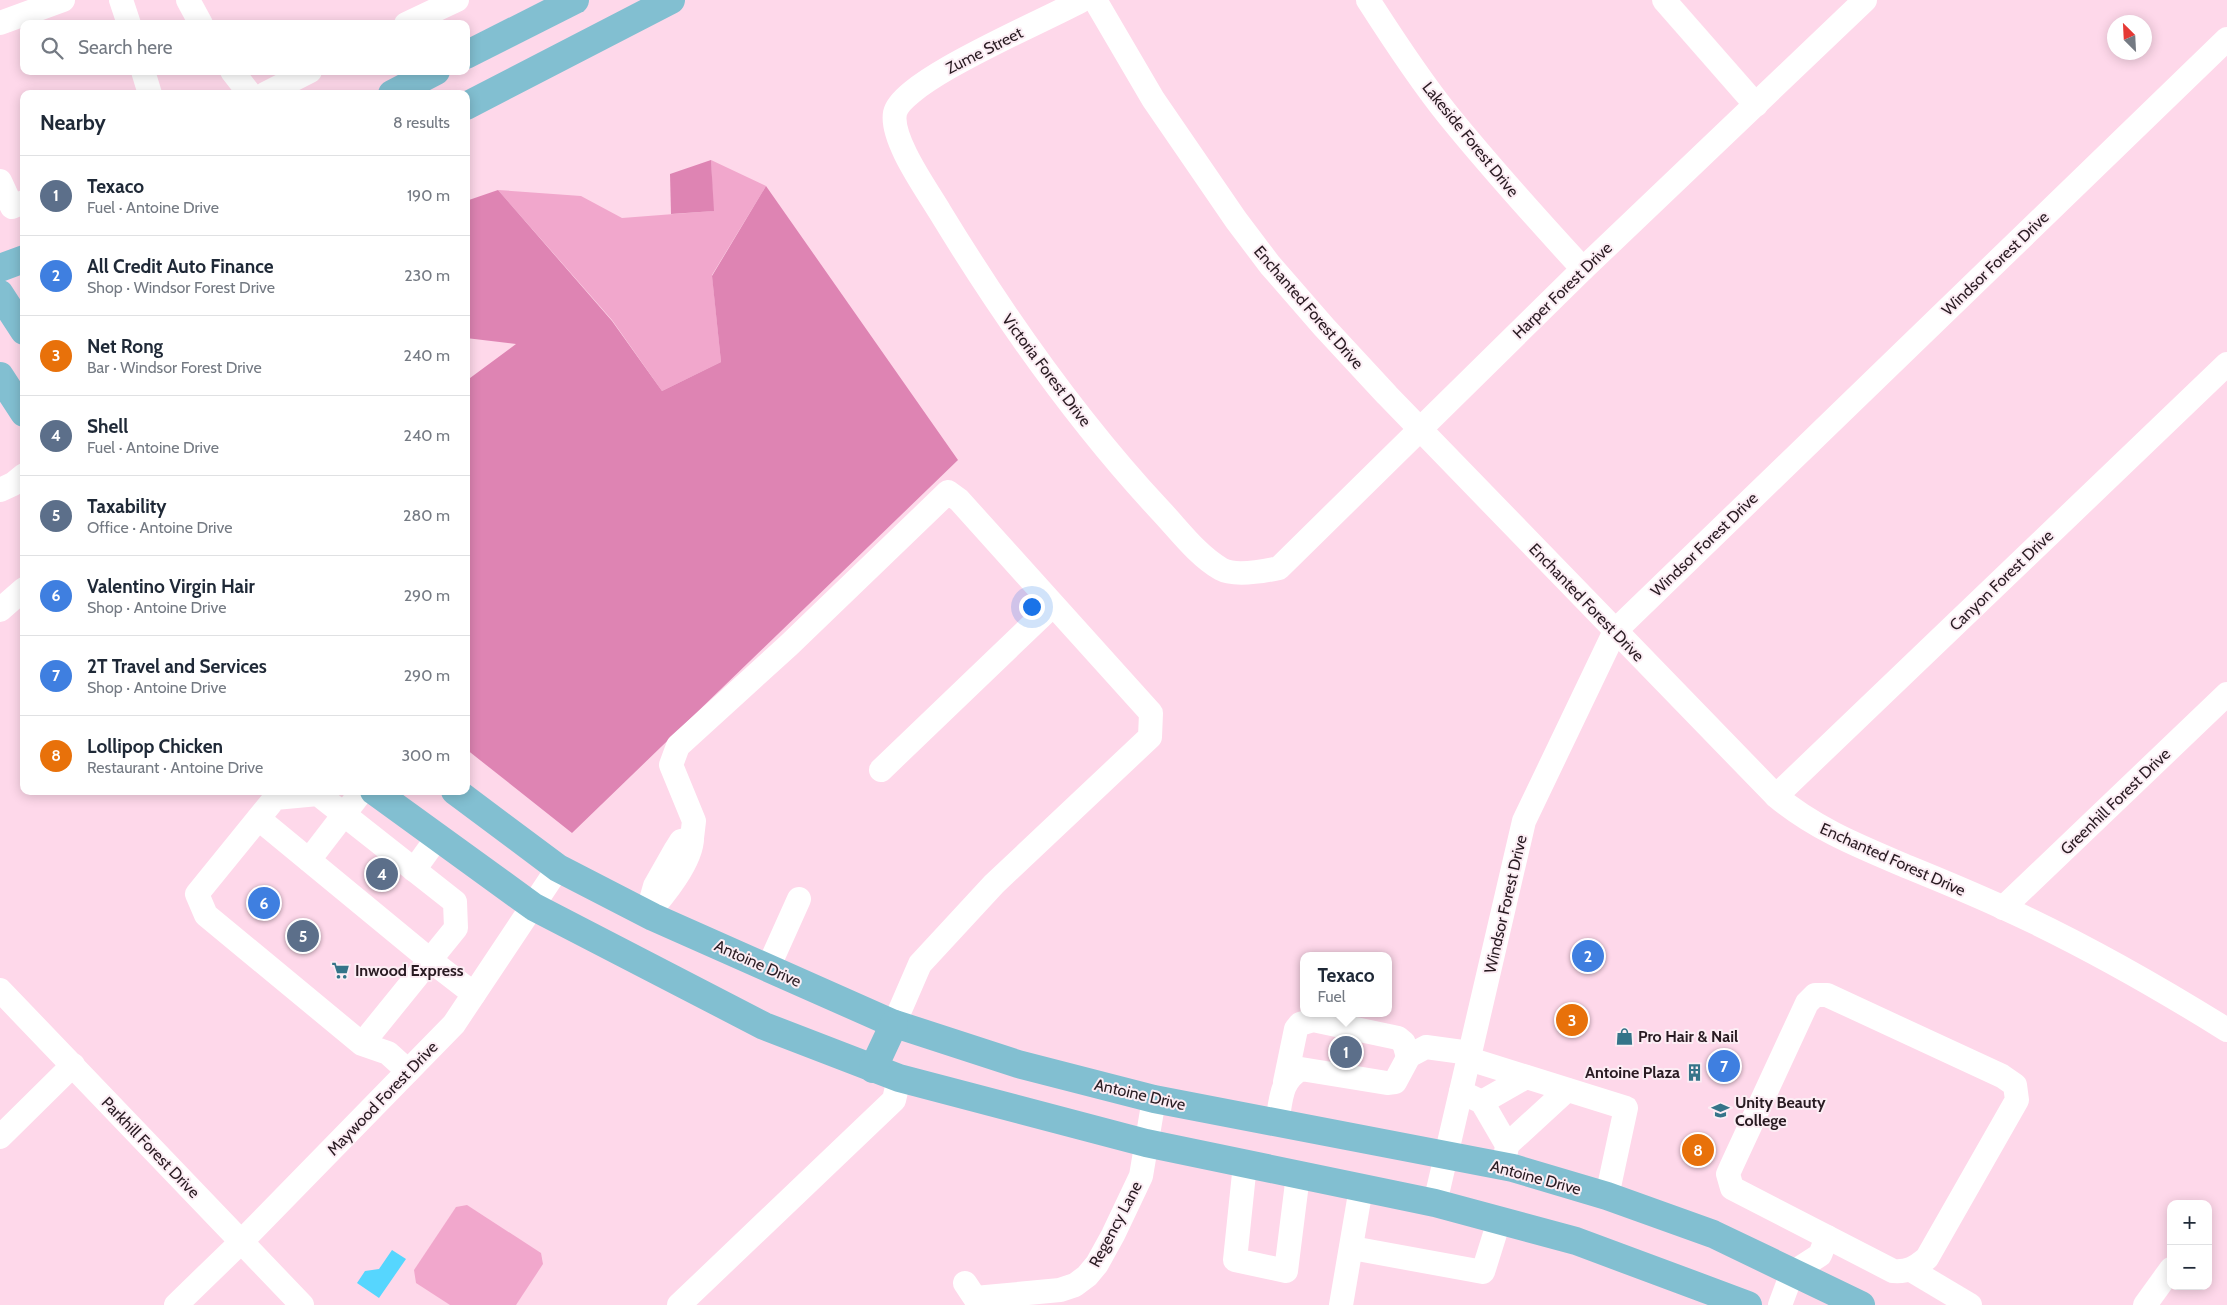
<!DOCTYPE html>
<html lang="en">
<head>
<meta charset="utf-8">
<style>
  body { margin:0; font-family:Cabin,sans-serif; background:#f2f2f3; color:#1f2937 }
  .controls { position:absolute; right:15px; bottom:15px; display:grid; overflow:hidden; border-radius:10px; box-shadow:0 2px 12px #0003 }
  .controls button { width:45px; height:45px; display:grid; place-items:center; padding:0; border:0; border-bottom:1px solid #e0e1e3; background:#fff; color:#1f2937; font:25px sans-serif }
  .compass { position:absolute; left:2107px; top:15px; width:45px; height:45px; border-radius:50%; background:#fff; box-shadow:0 2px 12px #0003; rotate:336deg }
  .you { position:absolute; left:1031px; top:606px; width:18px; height:18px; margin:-12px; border:4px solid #fff; border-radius:50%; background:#1a73e8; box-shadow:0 0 0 8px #1a73e833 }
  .badge { display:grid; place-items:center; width:32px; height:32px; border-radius:50%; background:#db2777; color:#fff; font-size:16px; font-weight:700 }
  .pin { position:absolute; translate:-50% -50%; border:2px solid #fff; box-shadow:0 1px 5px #0006 }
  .popup { position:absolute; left:1300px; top:952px; width:92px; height:65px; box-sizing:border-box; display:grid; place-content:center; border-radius:10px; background:#fff; filter:drop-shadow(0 1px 4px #0005); font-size:16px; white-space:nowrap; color:#747a83 }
  .popup b { font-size:19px; color:#1f2937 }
  .popup::after { content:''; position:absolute; left:50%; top:100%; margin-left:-10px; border:10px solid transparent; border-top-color:#fff }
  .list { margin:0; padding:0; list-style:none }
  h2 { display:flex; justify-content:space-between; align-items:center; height:65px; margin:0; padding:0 20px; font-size:21px }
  h2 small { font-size:16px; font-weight:400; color:#747a83 }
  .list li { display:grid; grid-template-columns:32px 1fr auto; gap:15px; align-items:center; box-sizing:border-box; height:80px; padding:0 20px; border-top:1px solid #e0e1e3 }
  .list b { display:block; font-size:19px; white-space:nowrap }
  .list p { margin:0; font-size:16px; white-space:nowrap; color:#747a83 }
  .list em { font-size:16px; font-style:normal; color:#747a83 }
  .icon { flex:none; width:28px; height:28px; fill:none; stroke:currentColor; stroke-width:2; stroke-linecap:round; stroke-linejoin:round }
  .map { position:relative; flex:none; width:2227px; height:1305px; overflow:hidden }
  .search { position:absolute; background:#fff; box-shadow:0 2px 12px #0003; left:20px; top:20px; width:450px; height:55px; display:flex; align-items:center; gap:12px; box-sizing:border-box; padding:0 18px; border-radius:10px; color:#747a83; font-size:19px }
  .panel { position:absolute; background:#fff; box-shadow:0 2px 12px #0003; left:20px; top:90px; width:450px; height:705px; border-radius:10px }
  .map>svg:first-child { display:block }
  .green { fill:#f1a7cc }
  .forest { fill:#de84b3 }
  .water { fill:#56d6fe }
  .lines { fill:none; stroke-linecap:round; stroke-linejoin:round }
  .minor { stroke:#fff; stroke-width:24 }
  .major { stroke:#82bfd1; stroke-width:28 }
  .labels { text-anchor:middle; stroke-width:4; stroke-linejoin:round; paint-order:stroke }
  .street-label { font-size:16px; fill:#291b22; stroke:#fcedf4 }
  .poi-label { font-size:16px; font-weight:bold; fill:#291b22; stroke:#fcedf4; text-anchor:start }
</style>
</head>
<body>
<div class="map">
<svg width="2227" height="1305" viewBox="0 0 2227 1305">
  <rect width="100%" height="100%" fill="#fed8ea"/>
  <g class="green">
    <path d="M711 160 766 186 712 275 721 362 662 391 612 320 498 190 581 196 622 218 713 211Z"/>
    <path d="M467 1205 541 1253 543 1264 516 1305H450L416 1283 414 1270 456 1207Z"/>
  </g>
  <g class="forest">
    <path d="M711 160 714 211 671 214 670 174Z"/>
    <path d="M766 186 958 460 572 833 466 749V381L516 344 466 338V201L498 190 612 321 662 391 721 362 712 276Z"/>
  </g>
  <path class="water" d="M392 1250 406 1259 379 1298 357 1283 365 1271 379 1269Z"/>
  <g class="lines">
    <g class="minor">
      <path d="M121 0 129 24"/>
      <path d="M188 0 201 24"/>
      <path d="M1082 0C1049 19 902 80 895 113 890 139 927 190 940 212 1004 317 1076 420 1160 510 1179 530 1197 555 1221 569 1235 577 1265 571 1279 568L1583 269 1865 0"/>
      <path d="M1095 0 1153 99 1236 220 1270 265 1324 327 1387 395 1776 796C1815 829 1861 847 1908 867 1940 880 1971 893 2002 907 2079 942 2155 985 2227 1030"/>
      <path d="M1368 0C1393 39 1419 79 1448 115 1491 168 1537 219 1583 269"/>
      <path d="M1664 0 1756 105"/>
      <path d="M0 23 63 0"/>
      <path d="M406 24 457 0"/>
      <path d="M143 71 150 94"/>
      <path d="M232 71 250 94"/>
      <path d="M265 94 310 71"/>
      <path d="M0 181 12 207 24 202"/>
      <path d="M0 490 13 484 24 475"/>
      <path d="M0 610 24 589"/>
      <path d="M881 770 1053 605"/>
      <path d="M1776 796 2227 364"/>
      <path d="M259 819 430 960 474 994"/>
      <path d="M692 838 694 821 671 765 678 746 789 645 948 492 959 500 1151 713 1150 737 994 884 920 964 894 1024"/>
      <path d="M692 838C692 861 663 897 647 914L655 886 676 849 681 841Z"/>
      <path d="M309 860 362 791"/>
      <path d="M414 870 437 838"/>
      <path d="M2003 908 2227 694"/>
      <path d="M768 968 799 899"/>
      <path d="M0 990 302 1305"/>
      <path d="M1815 995H1827L2002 1076 2015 1085 2017 1100 1927 1258C1915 1268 1909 1272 1893 1271L1732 1188 1728 1174 1732 1165 1807 1003Z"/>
      <path d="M362 1044 456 928 455 902 318 794 275 798 197 894 206 915 362 1044 388 1053 408 1071"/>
      <path d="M1469 1059 1626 1108 1607 1196"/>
      <path d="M1285 1082 1296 1029 1300 1024 1313 1020 1398 1038 1404 1043 1408 1057"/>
      <path d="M1461 1092 1482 1102 1507 1145 1504 1167"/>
      <path d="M1482 1102 1526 1077"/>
      <path d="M1277 1123C1281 1101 1280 1080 1301 1069L1387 1083 1395 1082 1409 1056 1426 1047 1470 1053"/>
      <path d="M0 1137 73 1065"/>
      <path d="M1507 1145 1567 1090"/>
      <path d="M1245 1164 1235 1260 1286 1271 1298 1175"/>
      <path d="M1435 1203 1524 821 1615 631 2227 39"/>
      <path d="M1352 1248 1483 1272 1499 1221"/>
      <path d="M1911 1270 1970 1305"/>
      <path d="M965 1283 975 1298 1060 1290 1075 1285 1087 1276 1097 1264 1113 1235 1141 1176 1154 1099"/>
      <path d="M176 1305 242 1241 454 1024 558 868"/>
      <path d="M679 1305 894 1100 899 1078"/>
      <path d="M1341 1305 1361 1188"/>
      <path d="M1780 1305 1792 1273 1820 1255 1827 1237"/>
      <path d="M2145 1305 2171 1269"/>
    </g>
    <g class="major">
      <path d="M466 55 575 0"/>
      <path d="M392 94 436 71"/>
      <path d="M466 106 671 0"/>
      <path d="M0 268 24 259"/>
      <path d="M0 294 24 331"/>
      <path d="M0 376 24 413"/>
      <path d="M374 791 534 907 764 1026 899 1078 1146 1143 1435 1203 1576 1241 1748 1305"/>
      <path d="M455 791 558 868 653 917 892 1023 1018 1064 1154 1099 1513 1168 1607 1196 1713 1234 1861 1305"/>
      <path d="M873 1069 894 1024"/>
    </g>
  </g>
  <defs>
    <symbol id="supermarket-bare" viewBox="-9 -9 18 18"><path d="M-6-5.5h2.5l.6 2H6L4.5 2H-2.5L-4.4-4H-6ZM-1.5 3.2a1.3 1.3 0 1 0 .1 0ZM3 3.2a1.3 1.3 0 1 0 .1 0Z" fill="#357489" stroke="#fcedf4" stroke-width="2.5" paint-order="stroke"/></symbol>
    <symbol id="shop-bare" viewBox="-9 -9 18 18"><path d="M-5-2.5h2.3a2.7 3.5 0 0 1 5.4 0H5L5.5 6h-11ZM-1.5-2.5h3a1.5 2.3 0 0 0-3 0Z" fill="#357489" stroke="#fcedf4" stroke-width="2.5" paint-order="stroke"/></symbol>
    <symbol id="building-bare" viewBox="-9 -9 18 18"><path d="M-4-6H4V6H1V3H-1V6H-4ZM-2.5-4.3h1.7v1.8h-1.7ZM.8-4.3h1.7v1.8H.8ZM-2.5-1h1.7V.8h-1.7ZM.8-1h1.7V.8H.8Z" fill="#357489" stroke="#fcedf4" stroke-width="2.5" paint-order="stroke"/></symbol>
    <symbol id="university-bare" viewBox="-9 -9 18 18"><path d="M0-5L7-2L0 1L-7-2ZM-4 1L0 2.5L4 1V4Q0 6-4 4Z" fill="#357489" stroke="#fcedf4" stroke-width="2.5" paint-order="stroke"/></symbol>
  </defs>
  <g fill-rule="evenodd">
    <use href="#supermarket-bare" x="328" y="958" width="25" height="25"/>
    <use href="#shop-bare" x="1612" y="1024" width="25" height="25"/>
    <use href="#building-bare" x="1682" y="1060" width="25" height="25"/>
    <use href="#university-bare" x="1708" y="1098" width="25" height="25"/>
  </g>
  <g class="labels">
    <g class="street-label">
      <text transform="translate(984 50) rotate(-27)" y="6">Zume Street</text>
      <text transform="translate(1471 139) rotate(51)" y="6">Lakeside Forest Drive</text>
      <text transform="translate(1995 263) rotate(-44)" y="6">Windsor Forest Drive</text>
      <text transform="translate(1562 290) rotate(-44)" y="6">Harper Forest Drive</text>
      <text transform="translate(1309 307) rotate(49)" y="6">Enchanted Forest Drive</text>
      <text transform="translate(1047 370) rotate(53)" y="6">Victoria Forest Drive</text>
      <text transform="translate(1704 544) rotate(-44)" y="6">Windsor Forest Drive</text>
      <text transform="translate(2001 580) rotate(-44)" y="6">Canyon Forest Drive</text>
      <text transform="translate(1587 602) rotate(46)" y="6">Enchanted Forest Drive</text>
      <text transform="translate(2115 801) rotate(-44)" y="6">Greenhill Forest Drive</text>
      <text transform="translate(1893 859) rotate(24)" y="6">Enchanted Forest Drive</text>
      <text transform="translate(1505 904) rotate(-77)" y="6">Windsor Forest Drive</text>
      <text transform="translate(758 963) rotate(24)" y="6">Antoine Drive</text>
      <text transform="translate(1140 1094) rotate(13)" y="6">Antoine Drive</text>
      <text transform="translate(382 1098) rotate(-46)" y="6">Maywood Forest Drive</text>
      <text transform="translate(151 1147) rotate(46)" y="6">Parkhill Forest Drive</text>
      <text transform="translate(1536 1177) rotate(15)" y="6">Antoine Drive</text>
      <text transform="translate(1115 1224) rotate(-62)" y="6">Regency Lane</text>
    </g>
    <g class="poi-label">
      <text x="355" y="976">Inwood Express</text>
      <text x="1638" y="1042">Pro Hair &amp; Nail</text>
      <text x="1680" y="1078" text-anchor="end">Antoine Plaza</text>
      <text x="1735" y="1108">Unity Beauty<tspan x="1735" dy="18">College</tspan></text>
    </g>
  </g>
</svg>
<div class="controls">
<button>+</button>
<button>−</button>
</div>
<svg class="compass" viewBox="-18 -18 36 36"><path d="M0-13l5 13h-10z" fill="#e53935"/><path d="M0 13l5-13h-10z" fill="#747a83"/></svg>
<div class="you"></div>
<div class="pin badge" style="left:1346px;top:1052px;background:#5c6f8a">1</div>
<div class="popup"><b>Texaco</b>Fuel</div>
<div class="pin badge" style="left:1588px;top:956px;background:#3f7fe0">2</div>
<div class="pin badge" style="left:1572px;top:1020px;background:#e8710a">3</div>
<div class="pin badge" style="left:382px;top:874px;background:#5c6f8a">4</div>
<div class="pin badge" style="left:303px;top:936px;background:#5c6f8a">5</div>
<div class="pin badge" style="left:264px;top:903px;background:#3f7fe0">6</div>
<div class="pin badge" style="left:1724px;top:1066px;background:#3f7fe0">7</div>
<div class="pin badge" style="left:1698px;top:1150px;background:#e8710a">8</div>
<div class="search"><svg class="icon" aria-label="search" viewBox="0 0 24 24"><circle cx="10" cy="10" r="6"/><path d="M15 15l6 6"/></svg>Search here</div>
<section class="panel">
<h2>Nearby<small>8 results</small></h2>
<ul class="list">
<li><span class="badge" style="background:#5c6f8a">1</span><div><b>Texaco</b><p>Fuel · Antoine Drive</p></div><em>190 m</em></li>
<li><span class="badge" style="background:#3f7fe0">2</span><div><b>All Credit Auto Finance</b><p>Shop · Windsor Forest Drive</p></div><em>230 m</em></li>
<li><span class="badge" style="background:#e8710a">3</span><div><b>Net Rong</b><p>Bar · Windsor Forest Drive</p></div><em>240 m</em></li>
<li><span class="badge" style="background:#5c6f8a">4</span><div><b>Shell</b><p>Fuel · Antoine Drive</p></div><em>240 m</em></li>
<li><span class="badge" style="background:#5c6f8a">5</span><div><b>Taxability</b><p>Office · Antoine Drive</p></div><em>280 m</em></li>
<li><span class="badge" style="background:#3f7fe0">6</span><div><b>Valentino Virgin Hair</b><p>Shop · Antoine Drive</p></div><em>290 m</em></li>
<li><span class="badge" style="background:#3f7fe0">7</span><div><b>2T Travel and Services</b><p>Shop · Antoine Drive</p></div><em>290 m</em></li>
<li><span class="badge" style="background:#e8710a">8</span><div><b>Lollipop Chicken</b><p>Restaurant · Antoine Drive</p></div><em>300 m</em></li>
</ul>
</section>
</div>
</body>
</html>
